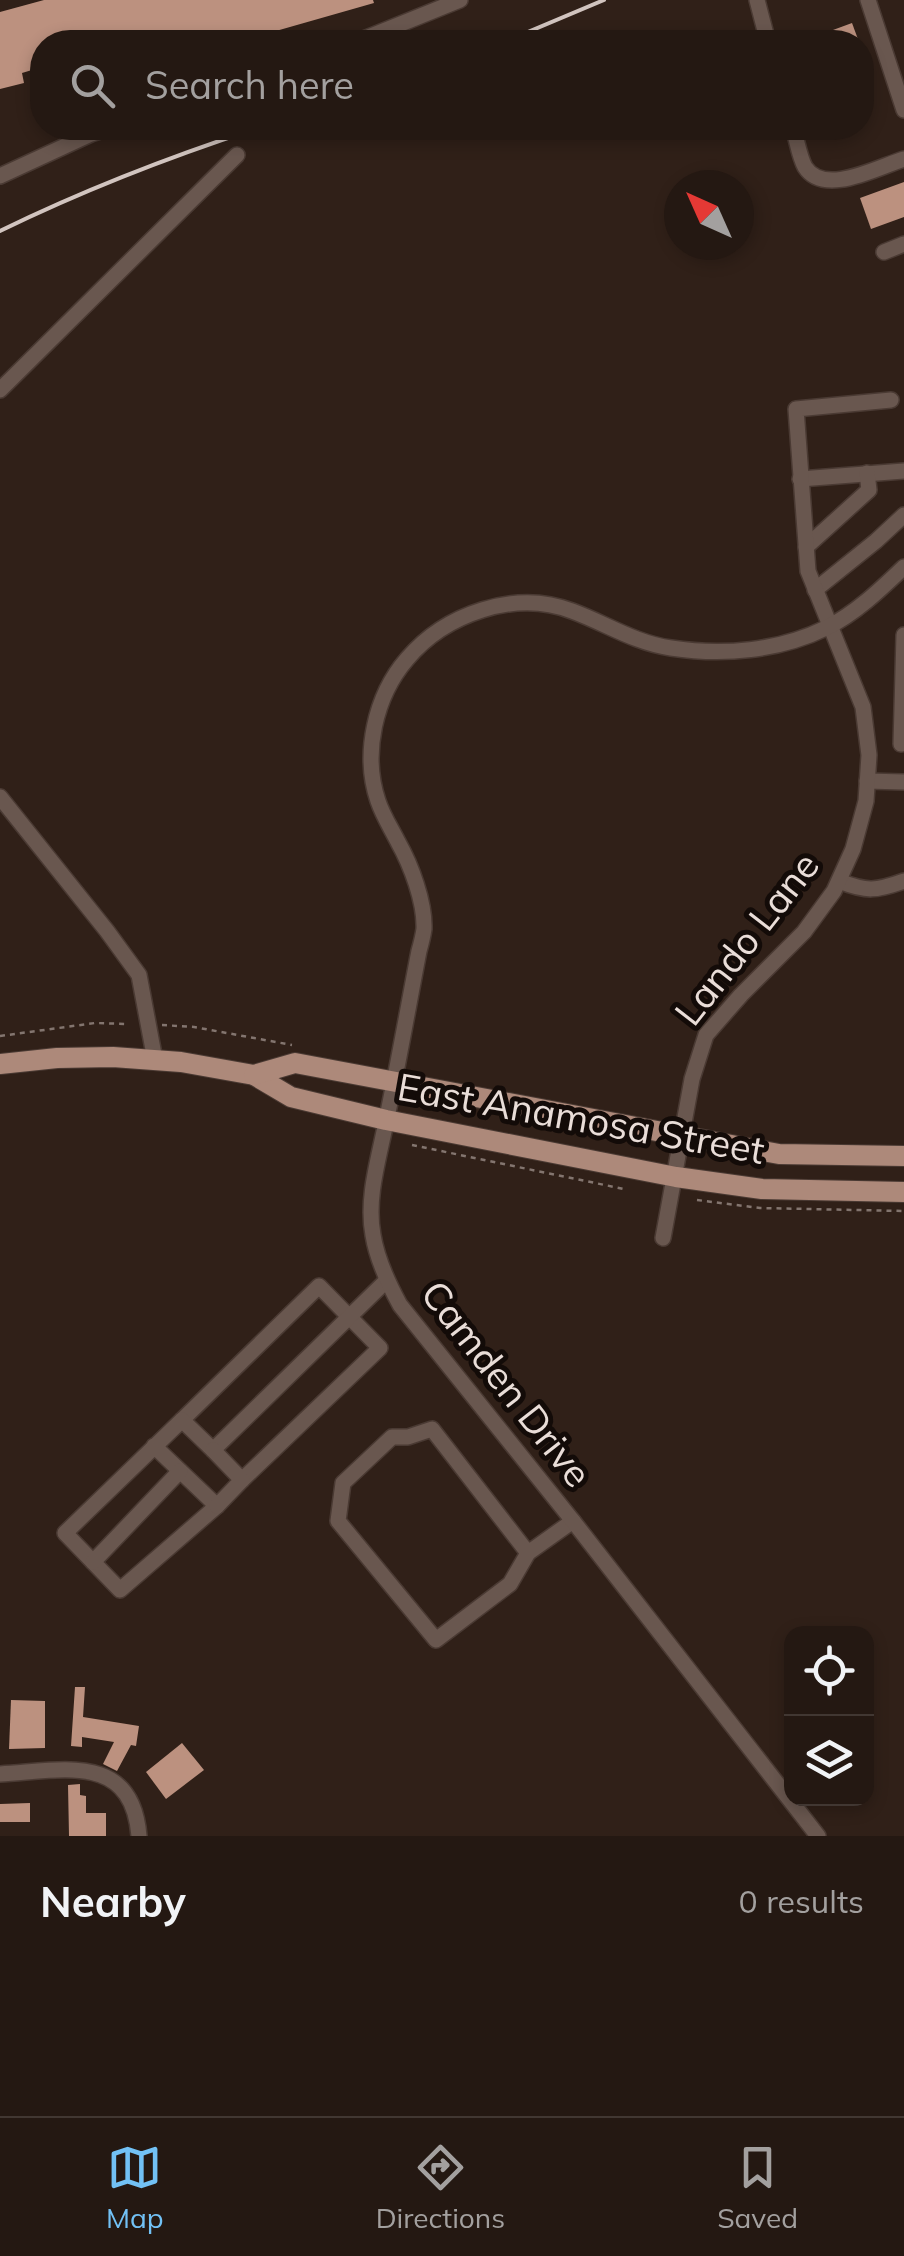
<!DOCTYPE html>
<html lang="en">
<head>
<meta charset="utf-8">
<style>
  body { margin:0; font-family:Mulish,sans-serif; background:#2c211b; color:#f1f3f6 }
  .controls { position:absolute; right:30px; bottom:30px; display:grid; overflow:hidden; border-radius:20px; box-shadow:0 5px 15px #0003 }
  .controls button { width:90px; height:90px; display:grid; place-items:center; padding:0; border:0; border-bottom:2px solid #413732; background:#241812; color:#f1f3f6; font:50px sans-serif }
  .compass { position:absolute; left:664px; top:170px; width:90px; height:90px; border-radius:50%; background:#241812; box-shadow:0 5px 15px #0003; rotate:315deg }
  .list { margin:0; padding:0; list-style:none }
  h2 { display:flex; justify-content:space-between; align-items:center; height:130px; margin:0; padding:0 40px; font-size:42px }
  h2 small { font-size:32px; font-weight:400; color:#a3a09f }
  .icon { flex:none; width:55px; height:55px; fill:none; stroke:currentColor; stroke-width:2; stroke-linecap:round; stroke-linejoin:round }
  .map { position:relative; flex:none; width:904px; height:1836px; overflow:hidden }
  .search { position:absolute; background:#241812; box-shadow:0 5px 15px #0003; left:30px; right:30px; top:30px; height:110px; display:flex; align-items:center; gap:25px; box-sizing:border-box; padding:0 35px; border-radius:40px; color:#a3a09f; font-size:38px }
  .sheet { height:280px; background:#241812 }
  nav { display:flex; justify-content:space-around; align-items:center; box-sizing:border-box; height:140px; border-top:2px solid #413732; background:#241812; font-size:28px; color:#a3a09f }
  nav a { display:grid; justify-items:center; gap:5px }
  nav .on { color:#72c1f5 }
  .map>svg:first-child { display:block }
  .building { fill:#bc917f }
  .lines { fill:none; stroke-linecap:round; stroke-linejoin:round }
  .minor-casing { stroke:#4a3a33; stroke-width:18 }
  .major-casing { stroke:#4a3a33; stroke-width:22 }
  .path { stroke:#83756f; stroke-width:2.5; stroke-dasharray:5 5; stroke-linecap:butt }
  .minor { stroke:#69574f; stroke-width:15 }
  .major { stroke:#ad897a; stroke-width:20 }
  .rail { stroke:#d1c4bf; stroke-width:4 }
  .labels { text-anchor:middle; stroke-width:10; stroke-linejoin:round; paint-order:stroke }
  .street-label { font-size:38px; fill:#e9ddd8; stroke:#130b08 }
</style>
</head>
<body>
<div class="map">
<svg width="904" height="1836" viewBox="0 0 904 1836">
  <rect width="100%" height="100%" fill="#302018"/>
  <g class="building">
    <path d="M44 0H373L374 3 237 42H42V67L22 73 24 83 0 89V12Z"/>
    <path d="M852 23 859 42H803V41Z"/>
    <path d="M904 182V217L871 229 860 198Z"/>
    <path d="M75 1687H85L83 1717 139 1726 136 1746 131 1745 117 1771 103 1764 114 1742 82 1737V1747L71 1746Z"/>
    <path d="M11 1700 45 1701V1748L9 1749Z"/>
    <path d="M182 1743 204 1770 166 1799 146 1772Z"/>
    <path d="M80 1784V1795L86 1796V1813H106V1836H69L68 1785Z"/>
    <path d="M30 1803V1822H0V1804Z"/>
  </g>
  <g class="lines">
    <defs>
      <g id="minor">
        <path d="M757 0 768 42"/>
        <path d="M868 0 904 110"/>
        <path d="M356 42 460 0"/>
        <path d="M793 128C797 140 799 156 805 167 824 197 878 167 904 159"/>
        <path d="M0 176 91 134 110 128"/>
        <path d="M884 252 904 244"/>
        <path d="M0 390 237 155"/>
        <path d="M800 479 904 471"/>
        <path d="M806 547 869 490 867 473"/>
        <path d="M815 590 876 541 904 515"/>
        <path d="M901 744 904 635"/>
        <path d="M867 781 904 782"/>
        <path d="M0 797 107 931 139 975 155 1060"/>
        <path d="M839 881C867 892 876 891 904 881"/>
        <path d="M663 1238 692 1079 706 1035 741 995 804 932 834 891 853 849 866 801 869 755 863 707 808 571 796 409 891 400"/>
        <path d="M182 1420 319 1286 380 1348 242 1480"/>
        <path d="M154 1446 217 1506 120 1590 65 1533 182 1420 213 1450 386 1281"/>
        <path d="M213 1450 242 1480 217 1506"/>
        <path d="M528 1553 510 1584 436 1640 338 1521 343 1483 392 1437H408L432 1429 528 1553 573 1521"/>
        <path d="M93 1562 180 1471"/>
        <path d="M0 1774C61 1771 132 1751 139 1836"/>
        <path d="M818 1836 573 1521 400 1305C388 1283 377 1260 373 1235 366 1198 379 1158 386 1122 398 1065 408 1008 419 951 421 944 423 936 424 929 425 902 411 865 398 842 391 828 383 816 378 801 362 754 375 696 407 659 445 614 515 589 572 611 605 623 635 643 671 648 723 656 779 651 826 628 855 614 881 589 904 567"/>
      </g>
      <g id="major">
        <path d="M0 1064 57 1058 113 1057 181 1062 254 1075 291 1097 386 1120 676 1177 762 1189 904 1192"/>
        <path d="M254 1075 295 1063 779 1154 904 1156"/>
      </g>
    </defs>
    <use href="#minor" class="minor-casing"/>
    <use href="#major" class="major-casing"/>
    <g class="path">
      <path d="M162 1025 194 1027 292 1045"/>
      <path d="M0 1036 95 1023 128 1024"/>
      <path d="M412 1145 624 1189"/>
      <path d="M697 1200 760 1208 904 1211"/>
    </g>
    <use href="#minor" class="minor"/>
    <use href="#major" class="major"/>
    <g class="rail">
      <path d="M504 42 604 0"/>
      <path d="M0 231C84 190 169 157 258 128"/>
    </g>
  </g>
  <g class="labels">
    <g class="street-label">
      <text transform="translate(747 939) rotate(-52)" y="13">Lando Lane</text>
      <text transform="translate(581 1119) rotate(10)" y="13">East Anamosa Street</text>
      <text transform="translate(506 1384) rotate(52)" y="13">Camden Drive</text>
    </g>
  </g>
</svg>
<div class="controls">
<button><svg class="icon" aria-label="locate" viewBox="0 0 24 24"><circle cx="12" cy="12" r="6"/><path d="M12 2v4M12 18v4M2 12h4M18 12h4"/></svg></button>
<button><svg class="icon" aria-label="layers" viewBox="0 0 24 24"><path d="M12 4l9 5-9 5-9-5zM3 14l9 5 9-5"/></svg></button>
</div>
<svg class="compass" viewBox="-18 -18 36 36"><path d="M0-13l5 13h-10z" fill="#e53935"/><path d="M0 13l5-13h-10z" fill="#a3a09f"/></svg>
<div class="search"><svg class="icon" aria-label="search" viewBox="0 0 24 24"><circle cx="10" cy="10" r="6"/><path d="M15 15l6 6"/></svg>Search here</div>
</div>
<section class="sheet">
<h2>Nearby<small>0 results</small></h2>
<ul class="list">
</ul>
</section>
<nav>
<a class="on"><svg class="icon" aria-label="map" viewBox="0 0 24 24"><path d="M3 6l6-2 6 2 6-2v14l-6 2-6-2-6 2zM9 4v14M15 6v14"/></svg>Map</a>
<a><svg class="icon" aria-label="directions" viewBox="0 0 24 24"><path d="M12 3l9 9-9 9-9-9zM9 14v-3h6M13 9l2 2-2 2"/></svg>Directions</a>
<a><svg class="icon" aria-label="saved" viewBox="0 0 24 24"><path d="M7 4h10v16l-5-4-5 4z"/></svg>Saved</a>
</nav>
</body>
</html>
